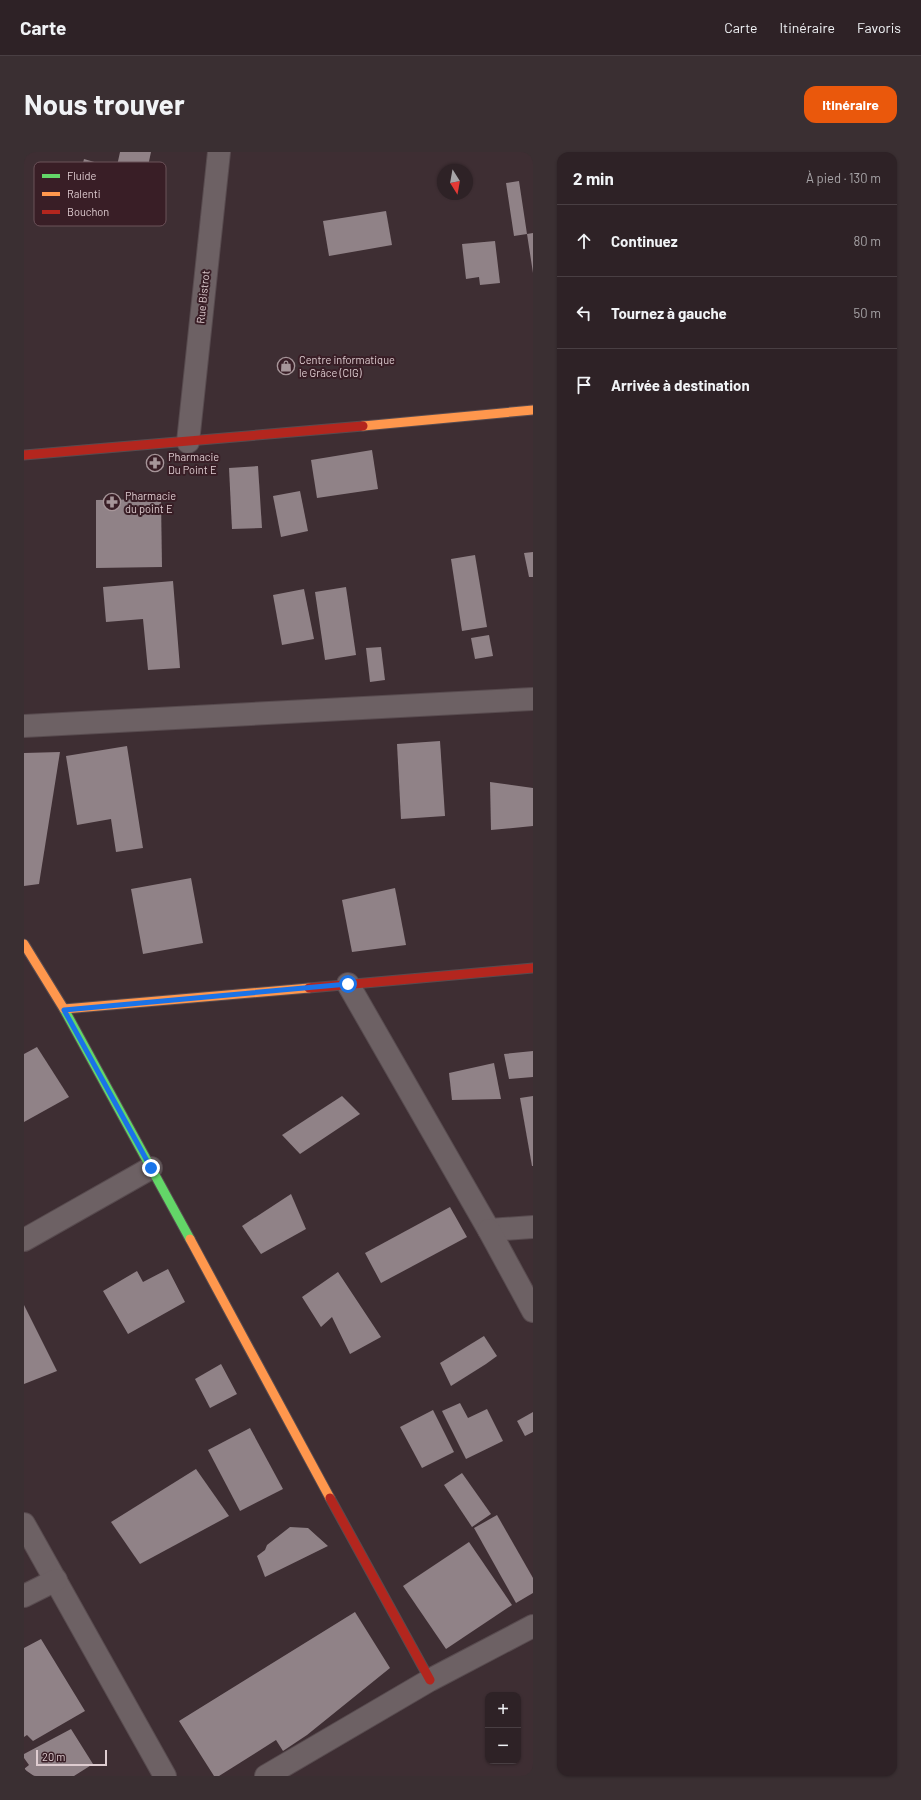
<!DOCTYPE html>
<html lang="fr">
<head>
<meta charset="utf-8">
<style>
  body { margin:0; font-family:Barlow,sans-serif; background:#3a2f32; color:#f1f3f6 }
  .controls { position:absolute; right:12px; bottom:12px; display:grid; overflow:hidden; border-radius:8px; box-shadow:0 1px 3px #0004 }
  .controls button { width:36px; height:36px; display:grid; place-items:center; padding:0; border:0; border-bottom:1px solid #493f43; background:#2e2226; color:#f1f3f6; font:20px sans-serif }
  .compass { position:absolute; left:413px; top:12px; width:36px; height:36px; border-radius:50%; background:#2e2226; box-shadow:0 1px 3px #0004; rotate:169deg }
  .scale { position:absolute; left:12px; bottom:10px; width:71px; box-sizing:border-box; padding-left:4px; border:2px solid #deccd0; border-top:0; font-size:11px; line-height:14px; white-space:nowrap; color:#deccd0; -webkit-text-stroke:3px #391e26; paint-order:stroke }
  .stop { position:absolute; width:12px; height:12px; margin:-9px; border:3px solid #1a73e8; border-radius:50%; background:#fff }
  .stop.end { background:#1a73e8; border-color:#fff; box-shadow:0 1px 4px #0008 }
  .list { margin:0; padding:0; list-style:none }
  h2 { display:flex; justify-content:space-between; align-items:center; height:52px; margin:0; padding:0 16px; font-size:17px }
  h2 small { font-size:13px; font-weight:400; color:#a7a4a7 }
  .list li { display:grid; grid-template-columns:26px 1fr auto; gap:12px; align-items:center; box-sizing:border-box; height:72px; padding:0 16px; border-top:1px solid #493f43 }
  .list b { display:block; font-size:15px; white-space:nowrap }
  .list em { font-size:13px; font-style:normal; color:#a7a4a7 }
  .icon { flex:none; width:22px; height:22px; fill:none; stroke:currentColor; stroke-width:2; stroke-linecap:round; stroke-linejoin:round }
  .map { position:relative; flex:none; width:509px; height:1624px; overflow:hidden; border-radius:12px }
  header { display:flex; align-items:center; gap:24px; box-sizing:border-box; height:56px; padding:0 20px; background:#2e2226; border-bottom:1px solid #493f43 }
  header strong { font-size:19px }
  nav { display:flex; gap:22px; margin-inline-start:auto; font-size:14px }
  .intro { display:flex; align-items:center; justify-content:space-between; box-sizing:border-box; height:96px; padding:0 24px }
  h1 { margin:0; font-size:28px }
  .button { padding:10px 18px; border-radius:12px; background:#ea580c; color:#fff; font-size:14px; font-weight:700 }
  main { display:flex; gap:24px; padding:0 24px }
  aside { flex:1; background:#2e2226; border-radius:12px; box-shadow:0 1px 3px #0004 }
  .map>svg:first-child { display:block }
  .building { fill:#908287 }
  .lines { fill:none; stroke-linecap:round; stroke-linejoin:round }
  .street-casing { stroke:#584b4f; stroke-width:24 }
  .fast-casing { stroke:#584b4f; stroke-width:11 }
  .slow-casing { stroke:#584b4f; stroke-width:11 }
  .jam-casing { stroke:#584b4f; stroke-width:11 }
  .street { stroke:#6d6164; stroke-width:22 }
  .fast { stroke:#63d668; stroke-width:9 }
  .slow { stroke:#ff974d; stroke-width:9 }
  .jam { stroke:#b3261e; stroke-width:9 }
  .route { stroke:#1a73e8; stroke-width:5 }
  .labels { text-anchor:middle; stroke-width:4; stroke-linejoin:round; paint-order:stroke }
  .street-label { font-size:11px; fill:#deccd0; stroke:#391e26 }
  .poi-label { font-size:11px; fill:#deccd0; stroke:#391e26; text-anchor:start }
  .key { fill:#391e26; stroke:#6b5259; stroke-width:1 }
  .key-label { font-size:11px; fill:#deccd0 }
</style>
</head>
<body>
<header>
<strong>Carte</strong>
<nav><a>Carte</a><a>Itinéraire</a><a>Favoris</a></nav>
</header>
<div class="intro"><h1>Nous trouver</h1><a class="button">Itinéraire</a></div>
<main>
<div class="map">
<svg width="509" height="1624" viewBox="0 0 509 1624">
  <rect width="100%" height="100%" fill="#3e2e33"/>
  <g class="building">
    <path d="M96 0H127L112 71 82 64Z"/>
    <path d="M60 7 84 14 68 71 45 64Z"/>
    <path d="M495 29 503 82 509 81V121L503 82 490 84 482 31Z"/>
    <path d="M362 59 368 93 305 104 299 69Z"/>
    <path d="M471 89 476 131 456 133 455 125 442 127 438 92Z"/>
    <path d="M348 298 354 337 293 346 287 308Z"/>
    <path d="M234 314 238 376 208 377 205 316Z"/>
    <path d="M276 339 284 379 257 385 249 344Z"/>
    <path d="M137 347 138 415 72 416V348Z"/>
    <path d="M509 400V425H505L500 401Z"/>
    <path d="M451 403 463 475 438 479 427 407Z"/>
    <path d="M149 429 156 516 124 518 119 467 82 470 79 435Z"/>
    <path d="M322 435 332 503 301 508 291 440Z"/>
    <path d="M280 437 290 487 258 493 249 443Z"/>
    <path d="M465 483 469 504 451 507 447 486Z"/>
    <path d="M357 495 361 528 346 530 342 496Z"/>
    <path d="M416 589 421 664 377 667 373 592Z"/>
    <path d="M103 594 119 696 92 700 87 667 53 673 42 604Z"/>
    <path d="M36 600 15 732 0 734V601Z"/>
    <path d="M466 630 509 636V674L467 678Z"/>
    <path d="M167 726 179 791 119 802 107 737Z"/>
    <path d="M371 736 382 793 328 800 318 748Z"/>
    <path d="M13 895 45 945 0 970V902Z"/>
    <path d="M509 899V925L485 927 480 902Z"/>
    <path d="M470 911 477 947 428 948 425 921Z"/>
    <path d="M318 944 336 962 276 1002 258 983Z"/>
    <path d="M509 944V1014H508L496 946Z"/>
    <path d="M267 1042 282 1077 237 1102 218 1074Z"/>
    <path d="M426 1055 443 1085 357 1131 341 1101Z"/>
    <path d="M144 1117 161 1150 104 1182 79 1139 113 1119 119 1130Z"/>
    <path d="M314 1120 357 1185 326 1202 308 1165 297 1175 278 1145Z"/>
    <path d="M0 1153 33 1219 0 1232Z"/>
    <path d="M460 1184 473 1204 462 1212 427 1234 416 1211Z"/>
    <path d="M197 1212 213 1242 186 1256 171 1227Z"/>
    <path d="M436 1251 444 1266 463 1257 479 1289 442 1307 418 1259Z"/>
    <path d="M409 1258 430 1300 398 1316 376 1275Z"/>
    <path d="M509 1260V1280L501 1284 493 1269Z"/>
    <path d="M226 1276 259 1337 216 1359 184 1298Z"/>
    <path d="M172 1317 205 1364 116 1412 87 1370Z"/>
    <path d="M438 1321 467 1362 448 1375 420 1333Z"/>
    <path d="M473 1363 509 1426V1441L492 1451 450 1376Z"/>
    <path d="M266 1375 284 1376 304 1394 241 1425 233 1404 241 1398 243 1393Z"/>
    <path d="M445 1390 488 1453 422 1497 379 1434Z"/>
    <path d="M331 1460 366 1516 283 1583 259 1599 252 1588 195 1624H190L155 1569Z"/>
    <path d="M17 1487 61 1559 9 1589 3 1583 0 1585V1496Z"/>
    <path d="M47 1577 69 1612 50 1624H10L0 1617 5 1613 0 1606V1602Z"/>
  </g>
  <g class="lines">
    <defs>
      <g id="street">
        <path d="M164 290 195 0"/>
        <path d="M0 574 509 547"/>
        <path d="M324 832 465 1078 509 1075"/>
        <path d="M465 1078 509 1159"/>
        <path d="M0 1088 127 1016"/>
        <path d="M0 1372 141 1624"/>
        <path d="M0 1444 32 1428"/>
        <path d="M242 1624 406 1528 509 1474"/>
      </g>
      <path id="fast" d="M40 857 166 1087"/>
      <g id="slow">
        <path d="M339 274 509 258"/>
        <path d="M0 792 40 857 285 836"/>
        <path d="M166 1087 306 1346"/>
      </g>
      <g id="jam">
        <path d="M0 303 339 274"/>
        <path d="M285 836 509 816"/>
        <path d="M306 1346 406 1528"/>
      </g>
    </defs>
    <use href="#street" class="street-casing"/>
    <use href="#fast" class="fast-casing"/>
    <use href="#slow" class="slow-casing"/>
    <use href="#jam" class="jam-casing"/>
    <use href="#street" class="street"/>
    <use href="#fast" class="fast"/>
    <use href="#slow" class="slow"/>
    <use href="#jam" class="jam"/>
  </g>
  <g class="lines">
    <path class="route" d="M127 1016 40 858 324 832"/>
  </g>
  <defs>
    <symbol id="shop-ring" viewBox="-11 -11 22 22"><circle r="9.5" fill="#391e26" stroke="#a69599" stroke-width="1.5"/><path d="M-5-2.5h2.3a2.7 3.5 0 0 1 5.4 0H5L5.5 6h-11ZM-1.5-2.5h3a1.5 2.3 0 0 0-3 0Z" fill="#a69599"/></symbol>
    <symbol id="pharmacy-ring" viewBox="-11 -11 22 22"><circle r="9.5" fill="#391e26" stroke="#a69599" stroke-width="1.5"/><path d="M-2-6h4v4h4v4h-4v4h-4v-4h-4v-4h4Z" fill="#a69599"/></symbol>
  </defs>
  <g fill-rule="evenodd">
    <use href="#shop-ring" x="252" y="204" width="20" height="20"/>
    <use href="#pharmacy-ring" x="121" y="301" width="20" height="20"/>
    <use href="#pharmacy-ring" x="78" y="340" width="20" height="20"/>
  </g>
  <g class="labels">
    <g class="street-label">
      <text transform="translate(179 145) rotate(-84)" y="4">Rue Bistrot</text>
    </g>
    <g class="poi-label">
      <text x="275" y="212">Centre informatique<tspan x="275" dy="13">le Grâce (CIG)</tspan></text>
      <text x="144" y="309">Pharmacie<tspan x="144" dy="13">Du Point E</tspan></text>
      <text x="101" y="348">Pharmacie<tspan x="101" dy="13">du point E</tspan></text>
    </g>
  </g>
  <rect x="10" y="10" width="132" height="64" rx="6" class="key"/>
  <rect x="18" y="22" width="18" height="4" fill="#63d668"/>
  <rect x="18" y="40" width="18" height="4" fill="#ff974d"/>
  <rect x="18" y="58" width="18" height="4" fill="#b3261e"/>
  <g class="key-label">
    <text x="43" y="28">Fluide</text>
    <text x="43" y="46">Ralenti</text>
    <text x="43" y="64">Bouchon</text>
  </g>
</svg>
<div class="controls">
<button>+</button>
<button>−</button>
</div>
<svg class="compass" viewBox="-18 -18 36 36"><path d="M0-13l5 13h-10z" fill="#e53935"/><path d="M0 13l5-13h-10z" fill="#a7a4a7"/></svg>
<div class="scale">20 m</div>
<div class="stop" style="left:324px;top:832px"></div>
<div class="stop end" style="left:127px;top:1016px"></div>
</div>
<aside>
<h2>2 min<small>À pied · 130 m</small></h2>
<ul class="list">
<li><svg class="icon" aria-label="ahead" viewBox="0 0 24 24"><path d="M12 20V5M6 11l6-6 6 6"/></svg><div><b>Continuez</b></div><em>80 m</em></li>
<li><svg class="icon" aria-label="left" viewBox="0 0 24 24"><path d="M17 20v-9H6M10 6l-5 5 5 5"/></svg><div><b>Tournez à gauche</b></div><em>50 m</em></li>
<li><svg class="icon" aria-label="arrive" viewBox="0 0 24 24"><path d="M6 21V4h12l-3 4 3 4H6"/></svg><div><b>Arrivée à destination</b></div></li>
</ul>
</aside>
</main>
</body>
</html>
